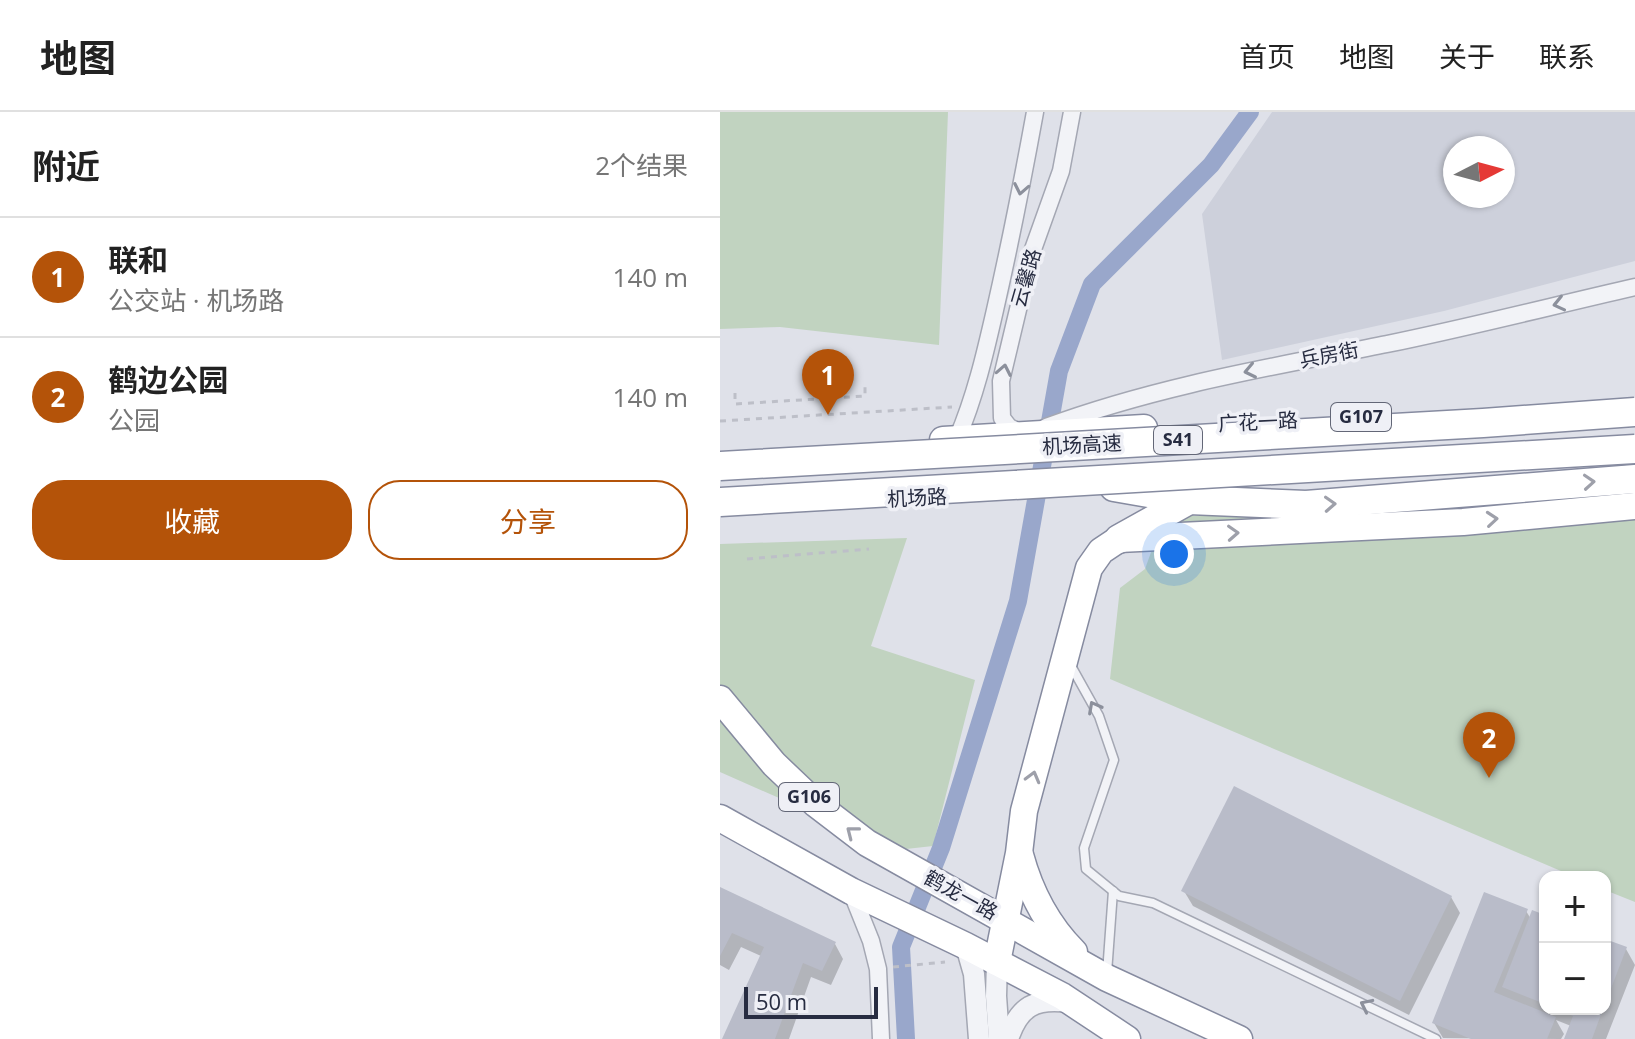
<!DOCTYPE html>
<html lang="zh">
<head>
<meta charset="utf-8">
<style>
  body { margin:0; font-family:"Open Sans","Noto Sans SC",sans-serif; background:#f2f2f2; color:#222 }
  .controls { position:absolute; right:24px; bottom:24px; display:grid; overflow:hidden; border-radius:16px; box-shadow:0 2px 6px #0004 }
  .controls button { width:72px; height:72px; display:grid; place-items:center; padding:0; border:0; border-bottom:2px solid #e0e0e0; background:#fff; color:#222; font:40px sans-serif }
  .compass { position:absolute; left:723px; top:24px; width:72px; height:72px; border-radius:50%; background:#fff; box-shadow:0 2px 6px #0004; rotate:84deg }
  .scale { position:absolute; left:24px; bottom:20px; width:134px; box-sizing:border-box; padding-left:8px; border:4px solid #272c41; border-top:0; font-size:22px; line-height:28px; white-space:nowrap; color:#272c41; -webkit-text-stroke:6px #eff0f6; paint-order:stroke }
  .you { position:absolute; left:454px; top:442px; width:28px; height:28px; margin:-20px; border:6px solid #fff; border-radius:50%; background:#1a73e8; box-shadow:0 0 0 12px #1a73e833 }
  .badge { display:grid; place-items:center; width:52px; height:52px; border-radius:50%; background:#b45309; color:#fff; font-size:26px; font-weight:700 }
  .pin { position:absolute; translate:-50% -66px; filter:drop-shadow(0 2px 4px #0008) }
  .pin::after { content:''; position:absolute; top:42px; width:28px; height:24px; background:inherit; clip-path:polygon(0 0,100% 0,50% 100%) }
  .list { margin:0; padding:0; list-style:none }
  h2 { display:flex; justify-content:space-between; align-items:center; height:104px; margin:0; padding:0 32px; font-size:34px }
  h2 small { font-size:26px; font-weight:400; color:#767676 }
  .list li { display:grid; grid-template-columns:52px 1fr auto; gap:24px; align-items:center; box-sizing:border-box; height:120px; padding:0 32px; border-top:2px solid #e0e0e0 }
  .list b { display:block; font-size:30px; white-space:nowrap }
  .list p { margin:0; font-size:26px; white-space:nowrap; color:#767676 }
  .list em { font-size:26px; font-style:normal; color:#767676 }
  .actions { display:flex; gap:16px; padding:24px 32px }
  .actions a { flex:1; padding:18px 0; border:2px solid #b45309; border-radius:32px; text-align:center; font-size:28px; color:#b45309 }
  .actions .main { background:#b45309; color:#fff }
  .map { position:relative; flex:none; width:915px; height:927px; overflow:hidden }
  header { display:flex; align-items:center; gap:48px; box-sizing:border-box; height:112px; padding:0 40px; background:#fff; border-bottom:2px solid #e0e0e0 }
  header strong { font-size:38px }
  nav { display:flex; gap:44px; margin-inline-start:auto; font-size:28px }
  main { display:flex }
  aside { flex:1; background:#fff }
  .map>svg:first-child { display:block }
  .built { fill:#cdd0db; fill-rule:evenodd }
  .green { fill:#c1d3c0 }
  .shadow { fill:#0003 }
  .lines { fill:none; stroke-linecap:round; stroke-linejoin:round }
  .canal { stroke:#99a7cb; stroke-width:18 }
  .building { fill:#b9bcc9 }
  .service-casing { stroke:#a4a7b3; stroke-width:11 }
  .minor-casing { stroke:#a4a7b3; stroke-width:19 }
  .tertiary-casing { stroke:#a4a7b3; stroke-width:23 }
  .trunk-casing { stroke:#868ba0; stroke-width:29 }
  .motorway-casing { stroke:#868ba0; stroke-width:31 }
  .path { stroke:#bdbfc8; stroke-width:3; stroke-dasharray:6 6; stroke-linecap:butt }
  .service { stroke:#f2f3f7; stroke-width:8 }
  .minor { stroke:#f2f3f7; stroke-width:16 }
  .tertiary { stroke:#f2f3f7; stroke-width:20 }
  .trunk { stroke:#fff; stroke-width:26 }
  .motorway { stroke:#fff; stroke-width:28 }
  .motorway-bridge-casing { stroke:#868ba0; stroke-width:31; stroke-linecap:butt }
  .motorway-bridge { stroke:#fff; stroke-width:28 }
  .oneway { stroke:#8c909c }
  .oneway2 { stroke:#9ea0aa }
  .labels { text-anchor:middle; stroke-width:7; stroke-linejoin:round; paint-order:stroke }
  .shield { fill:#eff0f6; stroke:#636777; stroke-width:2 }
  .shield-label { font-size:18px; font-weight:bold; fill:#272c41 }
  .street-label { font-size:20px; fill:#272c41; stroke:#eff0f6 }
</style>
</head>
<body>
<header>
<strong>地图</strong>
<nav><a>首页</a><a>地图</a><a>关于</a><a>联系</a></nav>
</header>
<main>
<aside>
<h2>附近<small>2个结果</small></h2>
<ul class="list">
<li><span class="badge">1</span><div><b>联和</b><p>公交站 · 机场路</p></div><em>140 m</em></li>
<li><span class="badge">2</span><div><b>鹤边公园</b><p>公园</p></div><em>140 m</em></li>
</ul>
<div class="actions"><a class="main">收藏</a><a>分享</a></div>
</aside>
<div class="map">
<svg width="915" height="927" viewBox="0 0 915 927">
  <rect width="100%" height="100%" fill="#dfe1e9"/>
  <path class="built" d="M552 0H915V149L724 199 502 248 482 102ZM735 36H783V84H735Z"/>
  <g class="green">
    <path d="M0 0H228L219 233 60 215 0 217Z"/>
    <path d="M915 402V790L885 778V765H855L390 567 400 476 425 457 444 404 715 403 733 424Z"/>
    <path d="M187 426 151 534 255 568 213 734 177 738 0 660V432Z"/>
  </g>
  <g class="shadow">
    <path d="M0 777 115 832 123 847 111 873 91 865 69 927H4L41 844 21 835 9 858 0 853Z"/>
    <path d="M464 779 731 785 740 801 689 903 473 794Z"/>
    <path d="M806 799 811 807 825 805V897H885V829L906 837 915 853 886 927H846L851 914 836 908 844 922 841 927 723 926 714 911Z"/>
  </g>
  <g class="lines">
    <path class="canal" d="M186 927 181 835 221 736 298 489 339 259 372 172 491 53 530 0"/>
  </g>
  <g class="building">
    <path d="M514 674 732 784 680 889 461 779Z"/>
    <path d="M0 775 116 830 102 859 83 851 55 927H2L44 835 12 821 0 844Z"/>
    <path d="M764 780 808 797 774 880 836 905 827 927H751L712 911Z"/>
    <path d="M812 798 825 803V892L782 875Z"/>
    <path d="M885 827 907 835 885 892Z"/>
    <path d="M837 897H883L872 927H844L853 904Z"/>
  </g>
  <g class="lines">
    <defs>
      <g id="service">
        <path d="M350 552 379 604 394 648 364 736 366 757 399 784 433 791 716 927"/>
        <path d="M387 861 393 779"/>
      </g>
      <g id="minor">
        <path d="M326 315C437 274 551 255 667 232 750 215 832 194 915 175"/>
        <path d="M304 322 289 315 282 306 281 269 311 143 341 59 352 0"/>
        <path d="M237 327C255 285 265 242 275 198 290 132 303 66 315 0"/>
        <path d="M131 779 151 829 158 857 161 927"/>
      </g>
      <g id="tertiary">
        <path d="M246 834 254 862 259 927"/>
        <path d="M277 850 276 884 279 927"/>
        <path d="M288 927C299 894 315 886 348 890"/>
      </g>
      <g id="trunk">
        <path d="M223 328 424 316"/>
        <path d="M0 587 54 652 96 692 147 731 387 866 519 927"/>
        <path d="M0 706 131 779 246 834 342 884 407 927"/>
        <path d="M300 743C310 780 326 812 354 840"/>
        <path d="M277 850 299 741 304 699 369 456 381 439 399 427 743 410 915 394"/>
      </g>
      <g id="motorway">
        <path d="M394 375 469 388 586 393 915 367"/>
        <path d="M399 427 469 388"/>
      </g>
    </defs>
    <use href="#service" class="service-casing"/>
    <use href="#minor" class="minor-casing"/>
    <use href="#tertiary" class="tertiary-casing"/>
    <use href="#trunk" class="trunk-casing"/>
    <use href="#motorway" class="motorway-casing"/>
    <g class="path">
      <path d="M15 281V292L145 284V273"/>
      <path d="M0 309 232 295"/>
      <path d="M27 447 149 437"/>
      <path d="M173 855 225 850"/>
    </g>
    <use href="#service" class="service"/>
    <use href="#minor" class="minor"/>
    <use href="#tertiary" class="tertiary"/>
    <use href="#trunk" class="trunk"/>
    <use href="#motorway" class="motorway"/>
    <defs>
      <g id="motorway-bridge">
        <path d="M0 354 763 311 915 300"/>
        <path d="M0 390 915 337"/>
      </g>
    </defs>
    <use href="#motorway-bridge" class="motorway-bridge-casing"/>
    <use href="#motorway-bridge" class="motorway-bridge"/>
  </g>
  <defs><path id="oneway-chevron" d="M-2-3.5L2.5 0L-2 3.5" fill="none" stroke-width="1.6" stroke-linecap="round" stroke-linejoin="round" transform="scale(2)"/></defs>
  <g class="oneway">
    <use href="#oneway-chevron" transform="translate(301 77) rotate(101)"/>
    <use href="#oneway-chevron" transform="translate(839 192) rotate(167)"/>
    <use href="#oneway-chevron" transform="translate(284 258) rotate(-79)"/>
    <use href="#oneway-chevron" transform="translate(530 259) rotate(168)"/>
    <use href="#oneway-chevron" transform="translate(374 595) rotate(-118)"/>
    <use href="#oneway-chevron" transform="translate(646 893) rotate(-154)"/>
  </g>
  <g class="oneway2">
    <use href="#oneway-chevron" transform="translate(869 370) rotate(-4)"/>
    <use href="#oneway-chevron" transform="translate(610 392) rotate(-3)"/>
    <use href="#oneway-chevron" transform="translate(772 407) rotate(-5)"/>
    <use href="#oneway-chevron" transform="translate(513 421) rotate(-3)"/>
    <use href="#oneway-chevron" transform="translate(313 665) rotate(-75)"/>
    <use href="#oneway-chevron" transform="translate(132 720) rotate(-142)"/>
  </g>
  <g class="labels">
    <g class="shield">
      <rect x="611" y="291" width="60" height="28" rx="6"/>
      <rect x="434" y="314" width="48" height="28" rx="6"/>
      <rect x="59" y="671" width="60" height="28" rx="6"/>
    </g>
    <g class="shield-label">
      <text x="641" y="311">G107</text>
      <text x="458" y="334">S41</text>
      <text x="89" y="691">G106</text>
    </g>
    <g class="street-label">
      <text transform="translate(306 166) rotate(-74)" y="7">云馨路</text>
      <text transform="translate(609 243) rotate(-11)" y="7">兵房街</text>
      <text transform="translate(538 310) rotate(-3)" y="7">广花一路</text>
      <text transform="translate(362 333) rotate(-3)" y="7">机场高速</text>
      <text transform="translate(197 386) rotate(-3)" y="7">机场路</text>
      <text transform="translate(241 783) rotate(29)" y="7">鹤龙一路</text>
    </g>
  </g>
</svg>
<div class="controls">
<button>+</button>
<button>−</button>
</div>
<svg class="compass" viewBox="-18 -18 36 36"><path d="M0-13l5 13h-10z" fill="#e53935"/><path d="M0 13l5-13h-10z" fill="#767676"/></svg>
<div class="scale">50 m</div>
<div class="you"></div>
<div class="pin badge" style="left:108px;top:303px">1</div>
<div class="pin badge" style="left:769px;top:666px">2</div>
</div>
</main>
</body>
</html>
